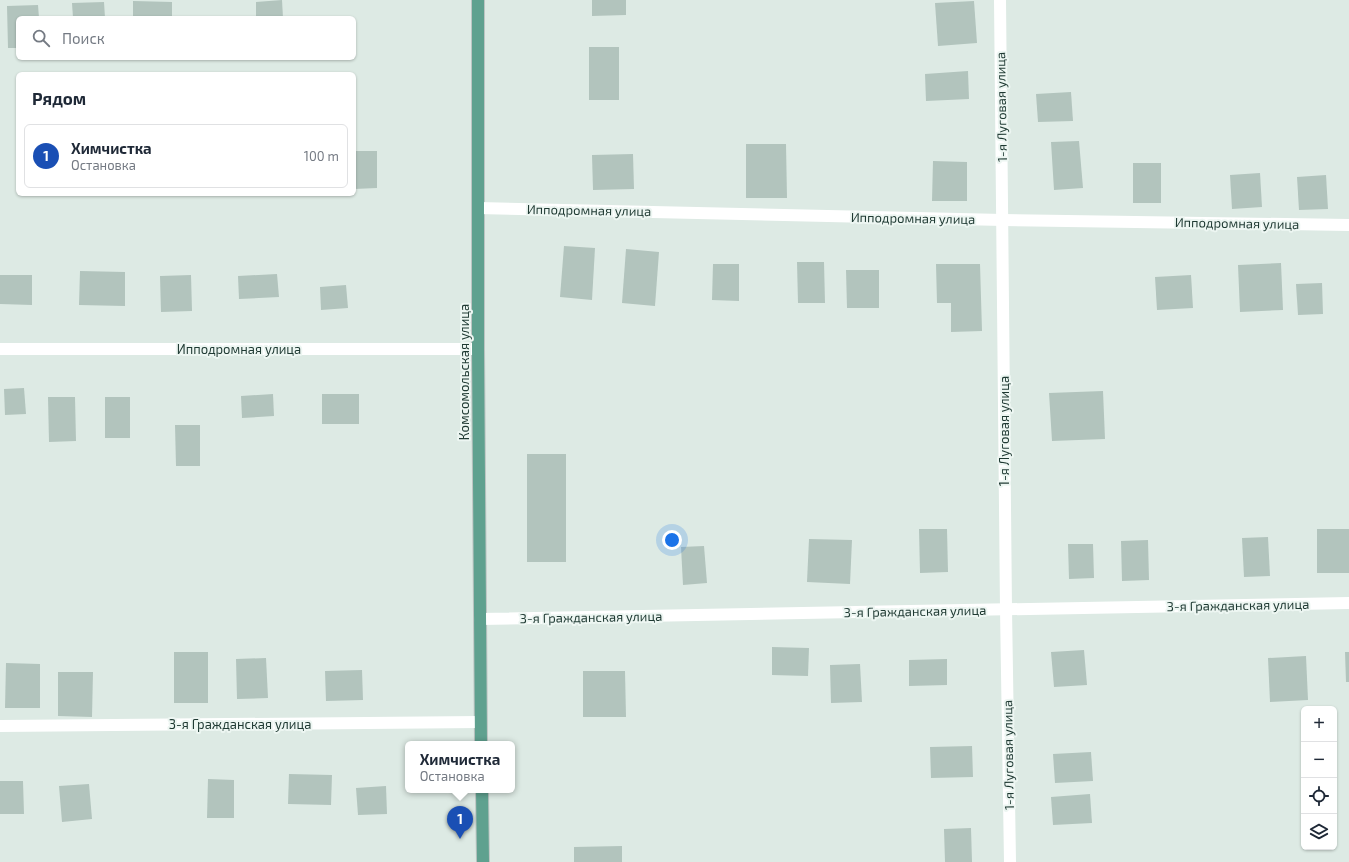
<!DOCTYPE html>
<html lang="ru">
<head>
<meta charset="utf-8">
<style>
  body { margin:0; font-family:"Exo 2",sans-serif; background:#f6f6f7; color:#1f2937 }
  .controls { position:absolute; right:12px; bottom:12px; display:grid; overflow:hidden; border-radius:6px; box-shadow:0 1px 3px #0004 }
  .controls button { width:36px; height:36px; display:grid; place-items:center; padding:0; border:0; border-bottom:1px solid #e0e1e3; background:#fff; color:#1f2937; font:20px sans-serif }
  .you { position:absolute; left:672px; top:540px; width:14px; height:14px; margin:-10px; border:3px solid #fff; border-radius:50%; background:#1a73e8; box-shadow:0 0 0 6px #1a73e833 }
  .badge { display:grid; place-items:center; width:26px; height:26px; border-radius:50%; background:#ea580c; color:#fff; font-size:13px; font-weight:700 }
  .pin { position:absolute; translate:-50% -33px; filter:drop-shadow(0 1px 2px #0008) }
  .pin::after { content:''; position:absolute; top:21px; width:14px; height:12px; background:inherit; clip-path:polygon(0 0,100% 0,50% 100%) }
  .popup { position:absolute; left:405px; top:741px; width:110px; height:52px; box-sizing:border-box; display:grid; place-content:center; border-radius:6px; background:#fff; filter:drop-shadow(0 1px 3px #0005); font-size:13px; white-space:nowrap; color:#747a83 }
  .popup b { font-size:15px; color:#1f2937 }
  .popup::after { content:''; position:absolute; left:50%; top:100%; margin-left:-8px; border:8px solid transparent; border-top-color:#fff }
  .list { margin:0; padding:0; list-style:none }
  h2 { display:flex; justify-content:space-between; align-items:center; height:52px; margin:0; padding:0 16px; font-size:17px }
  h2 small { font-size:13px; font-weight:400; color:#747a83 }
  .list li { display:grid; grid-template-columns:26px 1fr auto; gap:12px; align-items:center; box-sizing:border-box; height:64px; margin:0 8px 8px; padding:0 8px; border:1px solid #e0e1e3; border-radius:6px }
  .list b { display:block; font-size:15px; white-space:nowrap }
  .list p { margin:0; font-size:13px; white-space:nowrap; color:#747a83 }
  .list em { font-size:13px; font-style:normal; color:#747a83 }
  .icon { flex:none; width:22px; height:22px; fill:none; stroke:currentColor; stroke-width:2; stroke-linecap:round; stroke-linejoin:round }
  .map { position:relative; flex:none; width:1349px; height:862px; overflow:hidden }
  .search { position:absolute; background:#fff; box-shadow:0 1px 3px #0004; left:16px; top:16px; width:340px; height:44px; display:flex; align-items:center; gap:10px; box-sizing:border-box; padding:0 14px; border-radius:6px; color:#747a83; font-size:15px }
  .panel { position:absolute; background:#fff; box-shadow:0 1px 3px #0004; left:16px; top:72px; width:340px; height:124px; border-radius:6px }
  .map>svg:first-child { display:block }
  .building { fill:#b2c4bd }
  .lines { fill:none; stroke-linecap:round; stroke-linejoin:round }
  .major-casing { stroke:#bcc4c2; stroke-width:14 }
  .minor { stroke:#fff; stroke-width:12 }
  .major { stroke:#5fa18f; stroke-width:12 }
  .labels { text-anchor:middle; stroke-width:4; stroke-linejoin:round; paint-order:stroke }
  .street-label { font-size:13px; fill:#1e3932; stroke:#edf6f2 }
</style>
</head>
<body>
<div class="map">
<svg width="1349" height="862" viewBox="0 0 1349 862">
  <rect width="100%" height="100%" fill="#ddeae4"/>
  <g class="building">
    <path d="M282 0 283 18H256V2Z"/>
    <path d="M592 0H626V15L592 16Z"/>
    <path d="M133 1 172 2V18H133Z"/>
    <path d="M974 1 977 43 938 46 935 3Z"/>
    <path d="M104 2 105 18H73L72 3Z"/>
    <path d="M38 5 39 18H18V48H8L7 6Z"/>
    <rect x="589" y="47" width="30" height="53"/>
    <path d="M310 58H342V59L310 60Z"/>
    <path d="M968 71 969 99 926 101 925 74Z"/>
    <path d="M1071 92 1073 121 1038 122 1036 94Z"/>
    <path d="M1079 141 1083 188 1054 190 1051 142Z"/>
    <path d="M746 144H786L787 198H746Z"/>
    <path d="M354 151H377V188L354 189Z"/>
    <path d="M633 154 634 189 593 190 592 155Z"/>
    <path d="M933 161 967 162V201H932Z"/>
    <rect x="1133" y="163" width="28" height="40"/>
    <path d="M1260 173 1262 207 1232 209 1230 175Z"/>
    <path d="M1326 175 1328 209 1299 210 1297 177Z"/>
    <path d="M564 246 595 248 592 300 560 297Z"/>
    <path d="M626 249 659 252 655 306 622 303Z"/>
    <path d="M797 262H824L825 303H798Z"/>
    <path d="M1281 263 1283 310 1240 312 1238 265Z"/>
    <path d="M713 264H739V301L712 300Z"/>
    <path d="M936 264H980L982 331 951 332V303H937Z"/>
    <path d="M846 270H879V308H847Z"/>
    <path d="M80 271 125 272V306L79 305Z"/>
    <path d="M277 274 279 297 239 299 238 276Z"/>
    <path d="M0 275H32V305L0 304Z"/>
    <path d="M191 275 192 311 161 312 160 276Z"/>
    <path d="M1191 275 1193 308 1157 310 1155 277Z"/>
    <path d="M1322 283 1323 314 1298 315 1296 284Z"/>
    <path d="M346 285 348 308 321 310 320 287Z"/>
    <path d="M24 388 26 414 5 415 4 389Z"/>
    <path d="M1103 391 1105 439 1052 441 1049 393Z"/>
    <path d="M273 394 274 416 242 418 241 396Z"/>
    <rect x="322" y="394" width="37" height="30"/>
    <path d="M48 397H75L76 441 49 442Z"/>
    <rect x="105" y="397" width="25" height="41"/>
    <path d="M175 425H200V466H176Z"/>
    <rect x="527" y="454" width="39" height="108"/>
    <path d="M919 529H947L948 572 920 573Z"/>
    <rect x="1317" y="529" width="32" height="44"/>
    <path d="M1268 537 1270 576 1244 577 1242 538Z"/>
    <path d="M809 539 852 540 850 584 807 582Z"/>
    <path d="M1148 540 1149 580 1122 581 1121 541Z"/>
    <path d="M1068 544H1093L1094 578 1069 579Z"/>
    <path d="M704 546 707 583 683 585 681 547Z"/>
    <path d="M772 647 809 648 808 676 772 675Z"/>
    <path d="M1084 650 1087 685 1054 687 1051 652Z"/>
    <rect x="174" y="652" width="34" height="51"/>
    <path d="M1345 652H1349V682H1346Z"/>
    <path d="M1306 656 1308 700 1270 702 1268 658Z"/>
    <path d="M266 658 268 698 237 699 236 659Z"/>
    <path d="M947 659V685L909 686V660Z"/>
    <path d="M6 663 40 664V708H5Z"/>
    <path d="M860 664 862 702 831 703 830 665Z"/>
    <path d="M362 670 363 700 326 701 325 671Z"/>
    <path d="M583 671H625L626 717H583Z"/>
    <path d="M58 672H93L92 717 58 716Z"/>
    <path d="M972 746 973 777 931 778 930 747Z"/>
    <path d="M1091 752 1093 781 1055 783 1053 754Z"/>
    <path d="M289 774 332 775 331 805 288 804Z"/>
    <path d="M208 779 234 780V818H207Z"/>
    <path d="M0 781H23L24 814H0Z"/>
    <path d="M89 784 92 819 62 822 59 786Z"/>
    <path d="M386 786 387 814 358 815 356 788Z"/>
    <path d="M1090 794 1092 823 1053 825 1051 797Z"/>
    <path d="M971 828 972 862H945L944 829Z"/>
    <path d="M622 846V862H574V847Z"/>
  </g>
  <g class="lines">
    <defs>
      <g id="major">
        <path d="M478 0V349L481 744"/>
        <path d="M482 790 483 862"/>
      </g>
    </defs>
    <use href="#major" class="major-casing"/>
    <g class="minor">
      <path d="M1000 0 1006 609 1010 862"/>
      <path d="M478 208 1003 220 1349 225"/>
      <path d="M0 349H478"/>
      <path d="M480 619 1349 603"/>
      <path d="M0 726 480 722"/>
    </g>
    <use href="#major" class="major"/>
  </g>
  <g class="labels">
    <g class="street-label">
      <text transform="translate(1001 107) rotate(-91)" y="5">1-я Луговая улица</text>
      <text transform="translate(589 210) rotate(1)" y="5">Ипподромная улица</text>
      <text transform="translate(913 218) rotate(1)" y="5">Ипподромная улица</text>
      <text transform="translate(1237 223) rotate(1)" y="5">Ипподромная улица</text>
      <text x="239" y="354">Ипподромная улица</text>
      <text transform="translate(464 372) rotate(-90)" y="5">Комсомольская улица</text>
      <text transform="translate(1004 431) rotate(-90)" y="5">1-я Луговая улица</text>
      <text transform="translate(1238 605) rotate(-1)" y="5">3-я Гражданская улица</text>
      <text transform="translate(915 611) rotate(-1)" y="5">3-я Гражданская улица</text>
      <text transform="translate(591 617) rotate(-1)" y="5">3-я Гражданская улица</text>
      <text x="240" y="729">3-я Гражданская улица</text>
      <text transform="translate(1008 755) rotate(-91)" y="5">1-я Луговая улица</text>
    </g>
  </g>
</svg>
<div class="controls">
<button>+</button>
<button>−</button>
<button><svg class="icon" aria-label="locate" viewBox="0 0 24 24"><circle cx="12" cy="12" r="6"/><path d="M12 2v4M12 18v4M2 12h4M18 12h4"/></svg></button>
<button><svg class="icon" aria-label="layers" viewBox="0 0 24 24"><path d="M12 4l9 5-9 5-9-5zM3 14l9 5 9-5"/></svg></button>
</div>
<div class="you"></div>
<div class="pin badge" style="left:460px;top:839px;background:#1a4fb4">1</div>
<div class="popup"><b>Химчистка</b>Остановка</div>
<div class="search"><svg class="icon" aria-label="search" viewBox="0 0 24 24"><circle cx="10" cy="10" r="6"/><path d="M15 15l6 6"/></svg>Поиск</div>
<section class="panel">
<h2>Рядом<small></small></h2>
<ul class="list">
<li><span class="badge" style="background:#1a4fb4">1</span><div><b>Химчистка</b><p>Остановка</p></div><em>100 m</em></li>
</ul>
</section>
</div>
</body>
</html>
